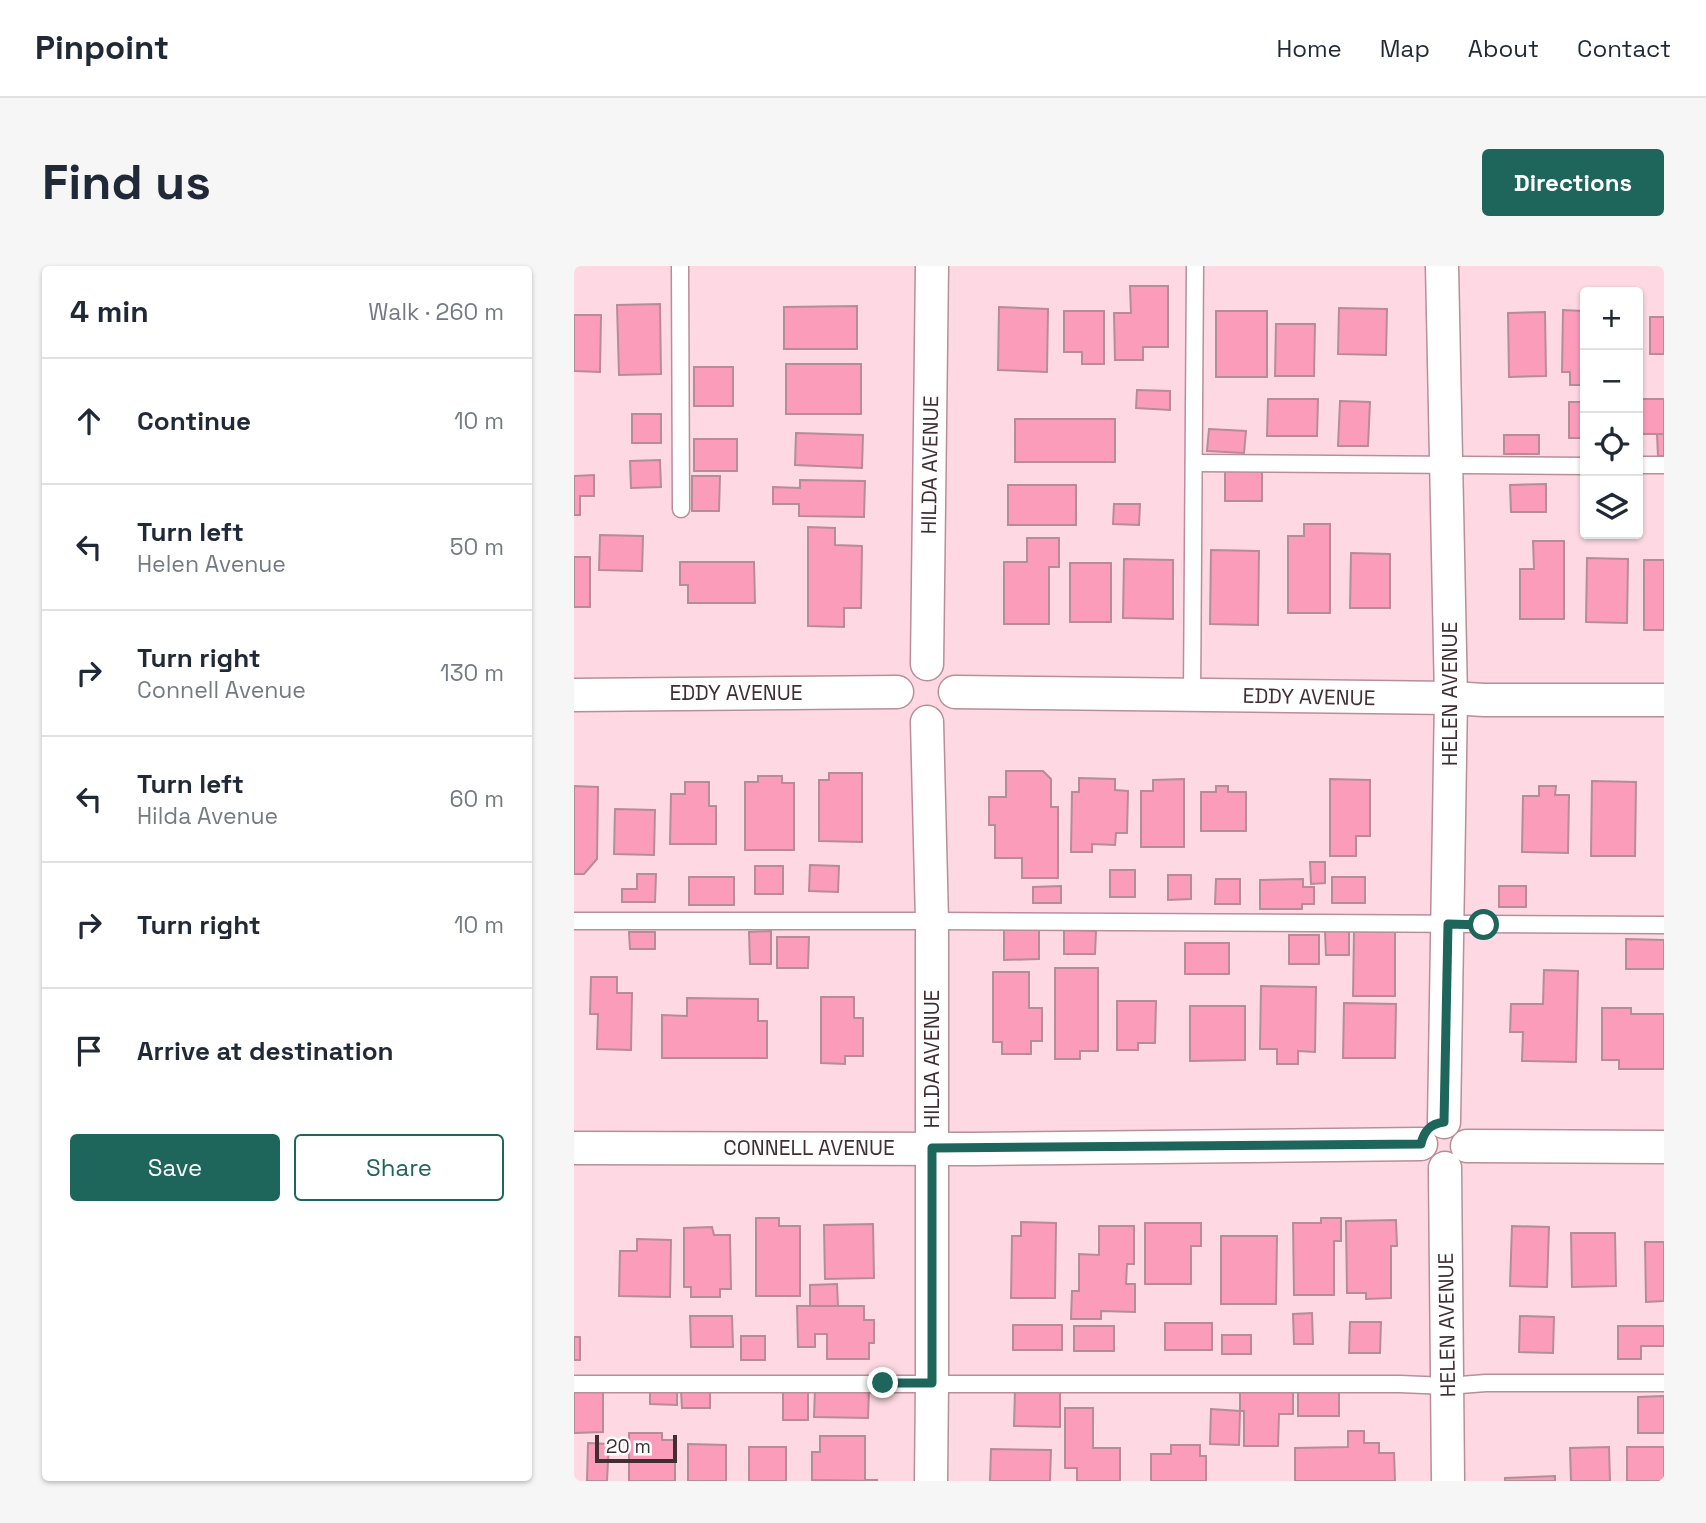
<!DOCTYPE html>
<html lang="en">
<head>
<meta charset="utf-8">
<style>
  body { margin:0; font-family:"Space Grotesk",sans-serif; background:#f6f6f7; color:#1f2937 }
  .controls { position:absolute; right:21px; top:21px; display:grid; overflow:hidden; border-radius:7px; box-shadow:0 2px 5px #0004 }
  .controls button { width:63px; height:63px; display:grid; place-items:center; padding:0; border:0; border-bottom:2px solid #e0e1e3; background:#fff; color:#1f2937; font:35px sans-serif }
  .scale { position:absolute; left:21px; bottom:18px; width:82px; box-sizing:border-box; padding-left:7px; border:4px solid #402e33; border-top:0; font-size:19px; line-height:24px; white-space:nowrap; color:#402e33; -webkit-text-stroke:5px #fff; paint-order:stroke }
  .stop { position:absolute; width:21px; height:21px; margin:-16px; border:5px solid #1e665b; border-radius:50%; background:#fff }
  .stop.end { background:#1e665b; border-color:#fff; box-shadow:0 2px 7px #0008 }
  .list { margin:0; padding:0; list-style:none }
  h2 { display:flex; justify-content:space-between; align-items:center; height:91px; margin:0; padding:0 28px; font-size:30px }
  h2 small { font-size:23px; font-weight:400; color:#747a83 }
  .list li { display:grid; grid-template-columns:46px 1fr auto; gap:21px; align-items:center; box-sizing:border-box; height:126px; padding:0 28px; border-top:2px solid #e0e1e3 }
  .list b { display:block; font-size:26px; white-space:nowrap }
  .list p { margin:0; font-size:23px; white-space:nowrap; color:#747a83 }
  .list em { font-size:23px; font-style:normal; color:#747a83 }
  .actions { display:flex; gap:14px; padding:21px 28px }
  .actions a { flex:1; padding:16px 0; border:2px solid #1e665b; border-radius:7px; text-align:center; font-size:24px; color:#1e665b }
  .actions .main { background:#1e665b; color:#fff }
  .icon { flex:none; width:38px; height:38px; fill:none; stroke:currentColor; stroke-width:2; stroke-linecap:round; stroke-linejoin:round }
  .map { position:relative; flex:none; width:1090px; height:1215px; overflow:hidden; border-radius:7px }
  header { display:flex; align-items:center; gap:42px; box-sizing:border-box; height:98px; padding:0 35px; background:#fff; border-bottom:2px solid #e0e1e3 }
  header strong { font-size:33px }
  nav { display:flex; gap:38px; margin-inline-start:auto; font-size:24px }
  .intro { display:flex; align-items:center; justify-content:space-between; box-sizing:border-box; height:168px; padding:0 42px }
  h1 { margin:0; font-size:49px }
  .button { padding:18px 32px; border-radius:7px; background:#1e665b; color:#fff; font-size:24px; font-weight:700 }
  main { display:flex; gap:42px; padding:0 42px }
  aside { flex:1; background:#fff; border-radius:7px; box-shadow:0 2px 5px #0004 }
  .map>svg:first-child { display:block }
  .building { fill:#fb9dba; stroke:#b68c97; stroke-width:2 }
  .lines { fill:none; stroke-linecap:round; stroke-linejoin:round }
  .service-casing { stroke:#b88e99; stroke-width:19 }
  .minor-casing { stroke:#b88e99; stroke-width:35 }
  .service { stroke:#fff; stroke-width:16 }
  .minor { stroke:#fff; stroke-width:32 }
  .route { stroke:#1e665b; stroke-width:9 }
  .labels { text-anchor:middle; stroke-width:5; stroke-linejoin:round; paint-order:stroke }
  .street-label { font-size:21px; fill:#402e33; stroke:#fff }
</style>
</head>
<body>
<header>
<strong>Pinpoint</strong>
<nav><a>Home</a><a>Map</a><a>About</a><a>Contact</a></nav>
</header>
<div class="intro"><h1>Find us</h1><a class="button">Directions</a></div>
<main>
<aside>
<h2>4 min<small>Walk · 260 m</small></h2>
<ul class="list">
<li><svg class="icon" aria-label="ahead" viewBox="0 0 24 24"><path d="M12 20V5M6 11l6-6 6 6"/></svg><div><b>Continue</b></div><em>10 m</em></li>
<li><svg class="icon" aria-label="left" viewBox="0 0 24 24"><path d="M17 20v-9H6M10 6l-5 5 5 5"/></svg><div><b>Turn left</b><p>Helen Avenue</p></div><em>50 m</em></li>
<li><svg class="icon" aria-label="right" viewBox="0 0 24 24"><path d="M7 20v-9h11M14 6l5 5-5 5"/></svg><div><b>Turn right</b><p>Connell Avenue</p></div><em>130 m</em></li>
<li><svg class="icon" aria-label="left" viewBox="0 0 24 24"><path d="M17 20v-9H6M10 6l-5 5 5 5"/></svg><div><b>Turn left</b><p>Hilda Avenue</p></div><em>60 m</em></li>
<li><svg class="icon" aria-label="right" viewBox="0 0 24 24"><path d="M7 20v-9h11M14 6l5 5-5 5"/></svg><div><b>Turn right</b></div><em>10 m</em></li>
<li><svg class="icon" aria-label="arrive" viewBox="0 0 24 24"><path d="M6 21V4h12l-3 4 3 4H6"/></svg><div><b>Arrive at destination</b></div></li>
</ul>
<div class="actions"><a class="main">Save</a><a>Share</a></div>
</aside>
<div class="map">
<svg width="1090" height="1215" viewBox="0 0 1090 1215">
  <rect width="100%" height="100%" fill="#fed9e3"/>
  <g class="building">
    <path d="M556 20H594V81H569V94H541L540 47H557Z"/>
    <path d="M86 38 87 108 45 109 43 39Z"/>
    <path d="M283 40V83H210V41Z"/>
    <path d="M425 41 474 43 473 106 424 104Z"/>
    <path d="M765 42 813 43 812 89 764 88Z"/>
    <path d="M989 44 1009 45V57H1011V119H996V106H988Z"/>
    <path d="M490 45H530V98H508V86H490Z"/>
    <rect x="642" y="45" width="51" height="66"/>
    <path d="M971 46 972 110 935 111 934 47Z"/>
    <path d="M0 49H27L26 106 0 105Z"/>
    <rect x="1076" y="51" width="14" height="37"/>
    <path d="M702 58H741L740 110H701Z"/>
    <rect x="212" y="98" width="75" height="50"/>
    <rect x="120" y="101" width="39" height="39"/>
    <path d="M563 124 596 125V144L562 142Z"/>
    <path d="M694 133H744L743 170H693Z"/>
    <rect x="1064" y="133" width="26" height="35"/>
    <path d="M766 135 796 136 794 180H764Z"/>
    <rect x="995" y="136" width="16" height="36"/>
    <rect x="58" y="148" width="29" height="29"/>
    <rect x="441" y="153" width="100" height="43"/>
    <path d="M635 163 672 165 670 187 633 185Z"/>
    <path d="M222 167 289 169 288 202 221 199Z"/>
    <path d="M1083 168H1090V190H1084Z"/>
    <rect x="930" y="169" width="35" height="19"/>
    <rect x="120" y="173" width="43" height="32"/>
    <path d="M86 194 87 221 57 222 56 195Z"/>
    <rect x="651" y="205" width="37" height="30"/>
    <path d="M20 209V230H6V249H0V210Z"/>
    <path d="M118 210H146L145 245H118Z"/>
    <path d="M226 214 291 215 290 251 225 250V238H199V221L226 222Z"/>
    <path d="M972 218V246H937L936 219Z"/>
    <rect x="434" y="219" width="68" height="40"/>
    <path d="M540 238H566L565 259 539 258Z"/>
    <path d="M730 258H756V347H714V270H730Z"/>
    <path d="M234 261 261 262V279L288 280 287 342H270V361L234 360Z"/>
    <path d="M26 269 69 270 68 305 25 304Z"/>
    <path d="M453 272H485V301H475V358H430V296H453Z"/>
    <path d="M959 275H990V353H946V303H960Z"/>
    <path d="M637 284 685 285 684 359 636 358Z"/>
    <path d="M777 287 816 288V342H776Z"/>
    <rect x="0" y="291" width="16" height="50"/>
    <path d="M1013 292 1054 293 1053 357 1012 356Z"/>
    <path d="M550 293 599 294V353L549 352Z"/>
    <rect x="1070" y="294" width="20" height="70"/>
    <path d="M106 296H180L181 337H114V319H106Z"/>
    <rect x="496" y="297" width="41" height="59"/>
    <path d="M432 505H469L477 513V541H484V612H448V592H421V559H415V531H432Z"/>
    <path d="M255 507H288V576L245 575V514H255Z"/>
    <path d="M184 510H208V517H220V584H171V516H184Z"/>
    <path d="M505 512 541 513V524L554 525 553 567H542L541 579 518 578V586H497L498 526H505Z"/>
    <path d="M610 513V581H567V525H579V514Z"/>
    <path d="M756 513 796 514V570H782V590H756Z"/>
    <path d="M1018 515 1062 516 1061 590H1017Z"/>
    <path d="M111 516H135V540H142V578H96L97 528H111Z"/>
    <path d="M0 520 24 521 23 593 10 608H0Z"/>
    <path d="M642 520H654V526H672V565H627V526H642Z"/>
    <path d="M965 520H982L981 529H995L994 587 948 586 949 530H965Z"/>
    <path d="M41 543 81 544 80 589 40 588Z"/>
    <path d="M736 596H751V617L737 618Z"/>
    <path d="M236 599 265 600 264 626 235 625Z"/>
    <rect x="181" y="600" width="28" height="28"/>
    <rect x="536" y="604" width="25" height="27"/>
    <path d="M63 608H82L81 636H48V623H63Z"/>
    <path d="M594 609H617V633L594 634Z"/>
    <rect x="115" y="611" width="45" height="28"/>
    <rect x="758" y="611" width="33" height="26"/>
    <path d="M642 613H666V638H641Z"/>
    <path d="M729 613V621H740V638H728V643H686V614Z"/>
    <path d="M487 620V637H459V621Z"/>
    <rect x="925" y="620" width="27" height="21"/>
    <path d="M430 664H465V693L430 694Z"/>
    <path d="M490 664 522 665 521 688H490Z"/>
    <path d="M197 665V698H176L175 666Z"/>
    <path d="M751 665H775V689H752Z"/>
    <path d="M780 665 821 666V730H779Z"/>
    <path d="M55 666H81V683H56Z"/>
    <rect x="715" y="669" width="30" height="29"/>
    <path d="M203 671H235L234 702H203Z"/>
    <path d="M1052 673 1090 674V703H1052Z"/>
    <rect x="611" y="677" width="44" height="31"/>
    <path d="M481 702H524V785H506V793H481Z"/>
    <path d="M970 704 1004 705 1002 796 948 795 949 766H936L937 738H969Z"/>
    <path d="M419 706H455V742H468V775H457V788H428V776H419Z"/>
    <path d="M17 711H43V727H58L57 784 23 783 24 748H16Z"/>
    <path d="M687 720 742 721 741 786 724 785V798H703V783H686Z"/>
    <path d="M247 731H280V752H289V790H271V798L247 797Z"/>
    <path d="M113 732 184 733V755H193V792H88V749L113 750Z"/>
    <path d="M543 735H582L581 777H564V784H543Z"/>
    <path d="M770 737 822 738 821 792H769Z"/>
    <path d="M616 740H671V794L616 795Z"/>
    <path d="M1028 742H1057V748H1090V803H1045V794H1028Z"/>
    <path d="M182 952H205V960H226V1030H182Z"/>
    <path d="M747 952H767V975H760V1029H720L719 957H747Z"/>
    <path d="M822 954 823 980H817V1032L792 1033V1027H773L772 955Z"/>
    <path d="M447 956 482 957 481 1032H437L438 970H447Z"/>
    <path d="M571 957H627V980H617V1018H571Z"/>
    <path d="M299 958 300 1012 251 1013 250 959Z"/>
    <path d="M525 960H560V998H553L552 1018H561V1046L527 1045V1053H497L498 1025H505V988L525 989Z"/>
    <path d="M938 960 975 961 973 1021 936 1020Z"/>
    <path d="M138 961 140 969H156L157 1023H146V1031H117V1021H110V962Z"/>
    <path d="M997 967H1041L1042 1020 998 1021Z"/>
    <path d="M647 970H703L702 1038H647Z"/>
    <path d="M63 973 97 974 96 1031 45 1030 46 985H63Z"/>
    <path d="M1071 976H1090V1035L1072 1036Z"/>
    <path d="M263 1018 264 1040 236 1041V1019Z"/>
    <path d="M223 1040H290V1054H300V1077H295V1093H253V1068H241V1081H224Z"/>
    <path d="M738 1047 739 1078H720L719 1048Z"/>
    <path d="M116 1050H158L159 1081H117Z"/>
    <path d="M946 1050 980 1051 979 1087 945 1086Z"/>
    <path d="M776 1056H807L806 1087H775Z"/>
    <rect x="591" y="1057" width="47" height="27"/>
    <rect x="439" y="1059" width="49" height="25"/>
    <rect x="500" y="1060" width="40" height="25"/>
    <path d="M1044 1060H1090V1080H1067V1093H1044Z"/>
    <rect x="648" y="1069" width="29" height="19"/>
    <rect x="167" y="1070" width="24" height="24"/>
    <rect x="0" y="1071" width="6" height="23"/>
    <path d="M666 1121H719V1148H705L704 1180H670V1145H666Z"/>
    <path d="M241 1123 295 1124 294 1152 240 1151Z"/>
    <path d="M441 1123 486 1124V1161L440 1160Z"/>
    <rect x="209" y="1124" width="25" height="30"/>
    <path d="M29 1125V1166L0 1167V1126Z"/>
    <path d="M107 1125H136V1142H108Z"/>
    <path d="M76 1126H103V1139L76 1138Z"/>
    <rect x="724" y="1126" width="41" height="24"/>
    <path d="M1090 1130V1167H1064V1131Z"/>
    <path d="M491 1142H519V1182H546V1215H503V1202H491Z"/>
    <path d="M637 1143 666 1145 665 1179 636 1178Z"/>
    <path d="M774 1165H790V1177H805V1187H820L821 1215H721V1182L774 1181Z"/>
    <path d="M55 1167H88V1174H101V1215H55Z"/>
    <path d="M246 1170H291V1214H303V1215L238 1214V1186H246Z"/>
    <path d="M14 1177 35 1178 33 1215H13Z"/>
    <path d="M114 1178 152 1179V1215H114Z"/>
    <path d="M597 1179H626V1190H632V1215H577V1188H597Z"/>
    <rect x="175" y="1181" width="37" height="34"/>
    <path d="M1035 1181 1036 1215H997L996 1182Z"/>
    <rect x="1053" y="1181" width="37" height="34"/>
    <path d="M417 1183 477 1184 476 1215H416Z"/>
    <path d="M981 1210V1215H931V1212Z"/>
  </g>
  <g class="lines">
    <defs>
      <g id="service">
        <path d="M106 0 107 243"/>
        <path d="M620 197 1011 200"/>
        <path d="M1064 199H1090"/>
        <path d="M618 430 621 0"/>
        <path d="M0 655H358L1090 659"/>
        <path d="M0 1118H826L873 1120 912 1117H1090"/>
      </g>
      <g id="minor">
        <path d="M868 0 877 432 870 856"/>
        <path d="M353 398 358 0"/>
        <path d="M381 426 877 432 910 434H1090"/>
        <path d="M0 429 323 426"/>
        <path d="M353 456 358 655V1117L357 1215"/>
        <path d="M893 880 1090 881"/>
        <path d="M0 882 400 883 847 878"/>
        <path d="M871 902 874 1215"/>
      </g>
    </defs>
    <use href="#service" class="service-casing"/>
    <use href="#minor" class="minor-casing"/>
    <use href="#service" class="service"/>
    <use href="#minor" class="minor"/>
  </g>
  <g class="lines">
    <path class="route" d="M309 1117H358V882L847 878C850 865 856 858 870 856L874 658 910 659"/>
  </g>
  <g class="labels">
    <g class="street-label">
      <text transform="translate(356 199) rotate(-89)" y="7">HILDA AVENUE</text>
      <text x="162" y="434">EDDY AVENUE</text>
      <text transform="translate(876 428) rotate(-90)" y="7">HELEN AVENUE</text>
      <text transform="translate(735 431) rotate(1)" y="7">EDDY AVENUE</text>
      <text transform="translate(358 793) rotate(-90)" y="7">HILDA AVENUE</text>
      <text x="235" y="889">CONNELL AVENUE</text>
      <text transform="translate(873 1059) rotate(-91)" y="7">HELEN AVENUE</text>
    </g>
  </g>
</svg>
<div class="controls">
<button>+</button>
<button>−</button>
<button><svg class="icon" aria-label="locate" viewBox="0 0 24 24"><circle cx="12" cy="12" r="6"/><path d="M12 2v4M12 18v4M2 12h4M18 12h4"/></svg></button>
<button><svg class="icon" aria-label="layers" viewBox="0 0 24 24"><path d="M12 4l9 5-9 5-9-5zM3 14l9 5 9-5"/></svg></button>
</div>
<div class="scale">20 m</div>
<div class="stop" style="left:910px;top:659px"></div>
<div class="stop end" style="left:309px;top:1117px"></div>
</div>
</main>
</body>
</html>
